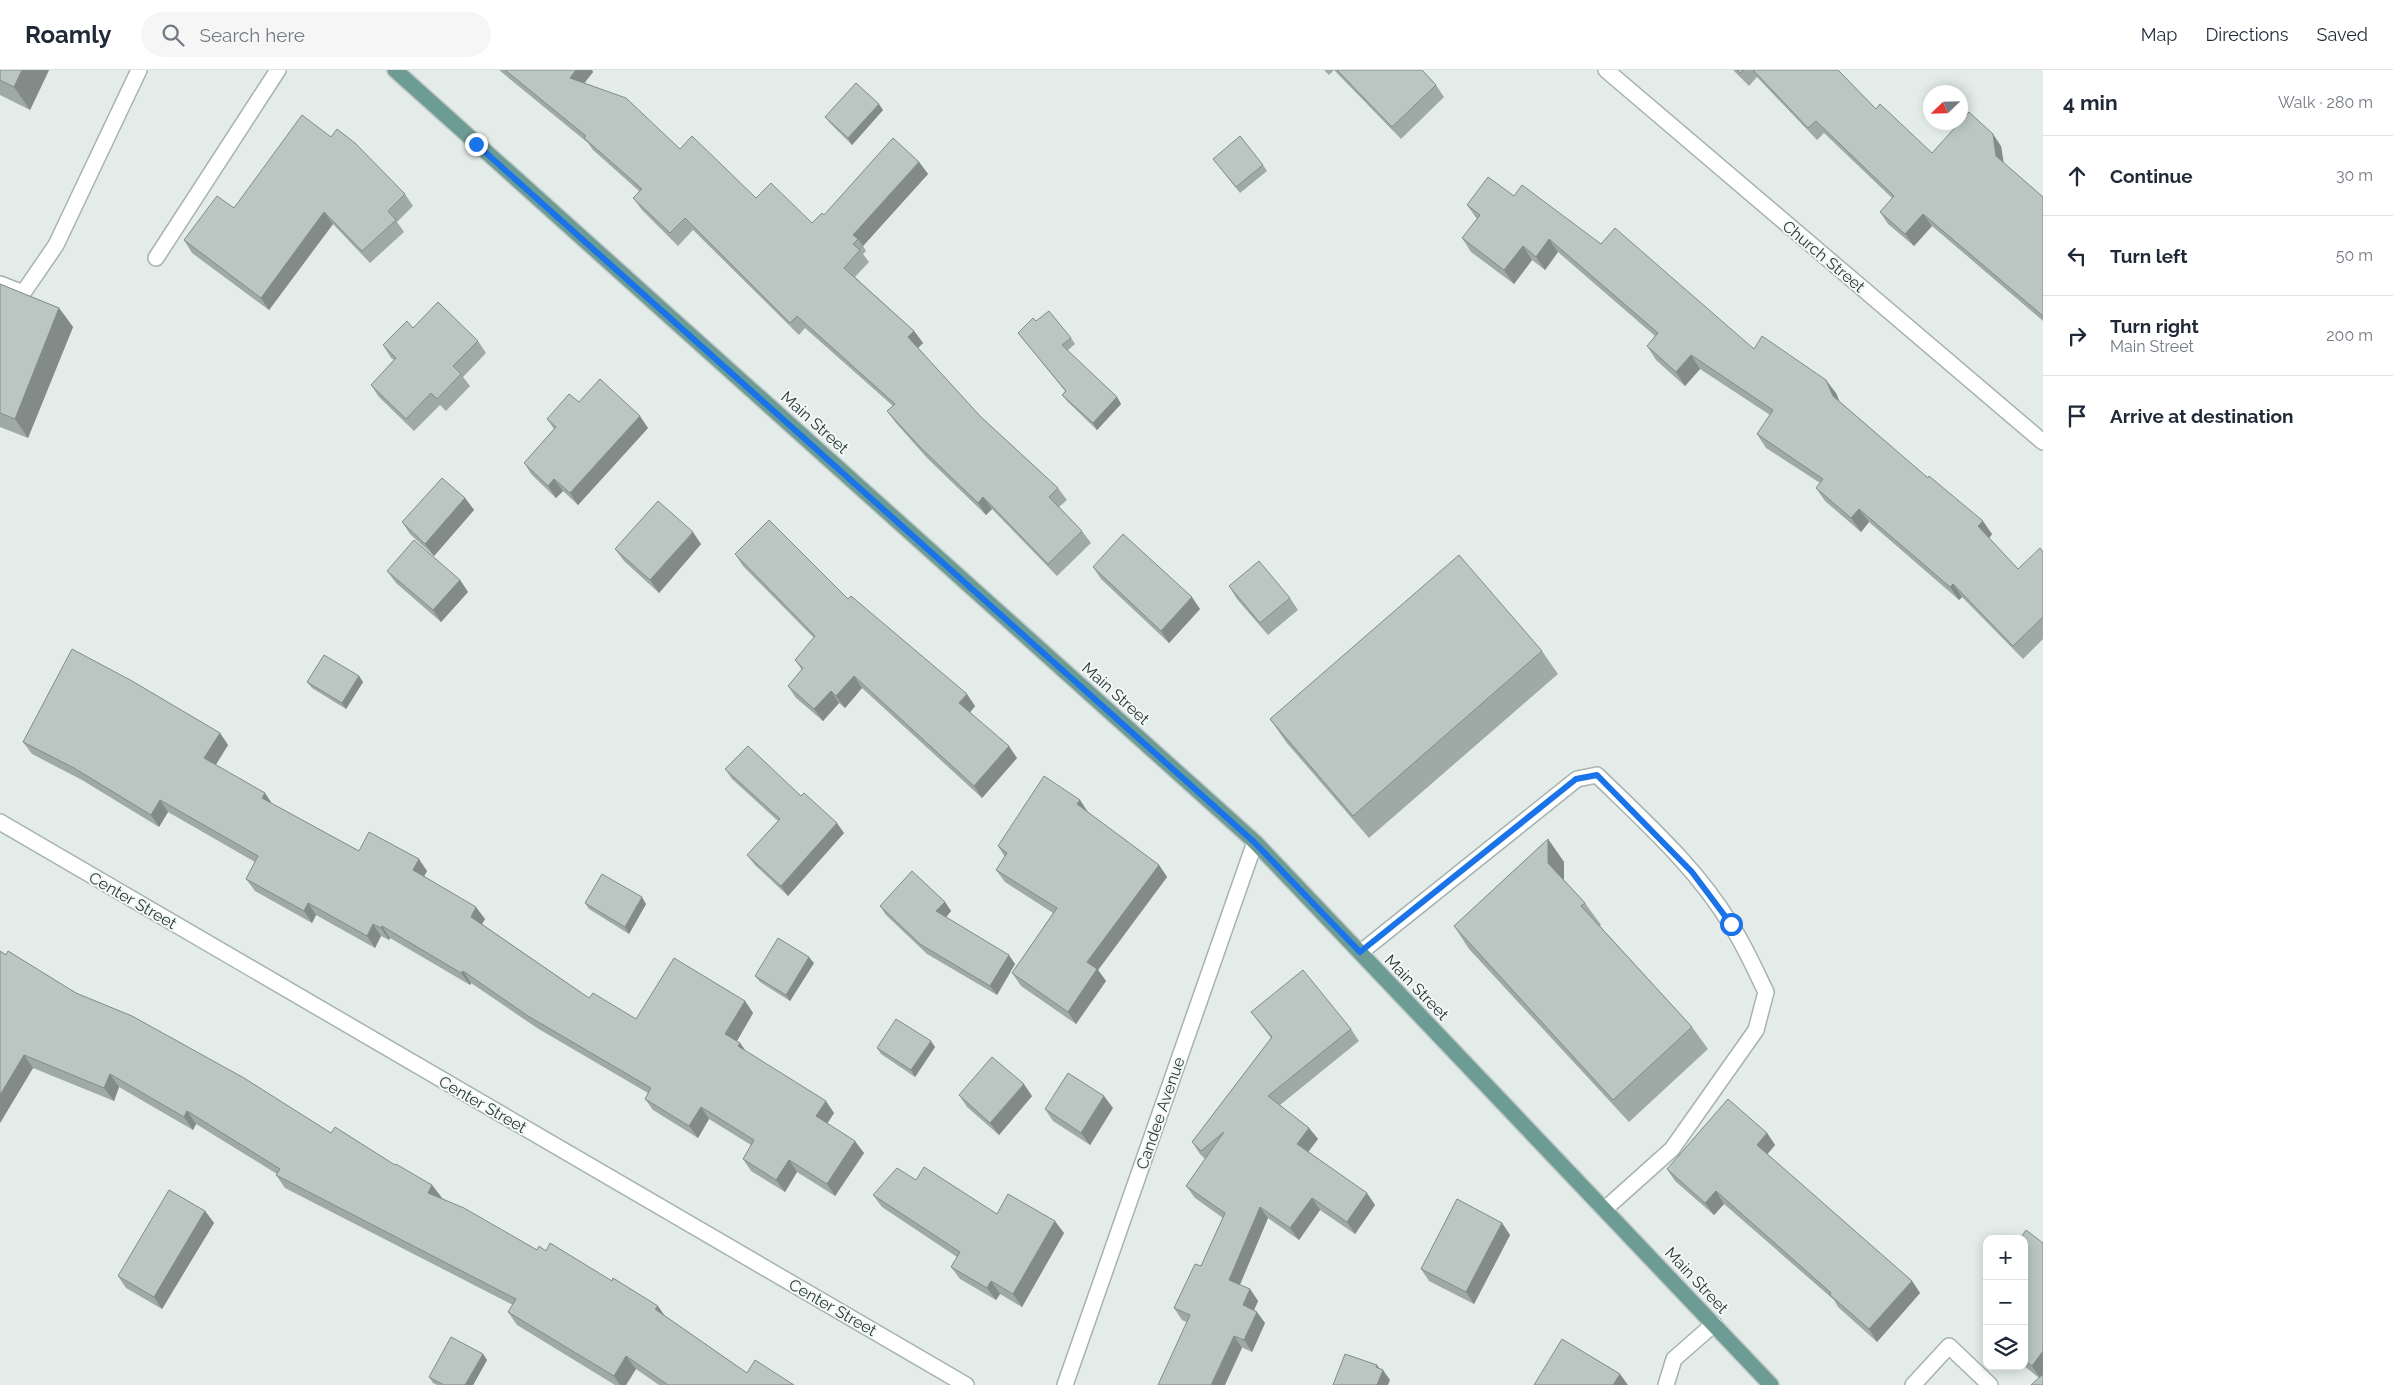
<!DOCTYPE html>
<html lang="en">
<head>
<meta charset="utf-8">
<style>
  body { margin:0; font-family:Raleway,sans-serif; background:#f6f6f7; color:#1f2937 }
  .controls { position:absolute; right:15px; bottom:15px; display:grid; overflow:hidden; border-radius:10px; box-shadow:0 2px 12px #0003 }
  .controls button { width:45px; height:45px; display:grid; place-items:center; padding:0; border:0; border-bottom:1px solid #e0e1e3; background:#fff; color:#1f2937; font:25px sans-serif }
  .compass { position:absolute; left:1923px; top:15px; width:45px; height:45px; border-radius:50%; background:#fff; box-shadow:0 2px 12px #0003; rotate:247deg }
  .stop { position:absolute; width:15px; height:15px; margin:-11px; border:4px solid #1a73e8; border-radius:50%; background:#fff }
  .stop.end { background:#1a73e8; border-color:#fff; box-shadow:0 1px 5px #0008 }
  .list { margin:0; padding:0; list-style:none }
  h2 { display:flex; justify-content:space-between; align-items:center; height:65px; margin:0; padding:0 20px; font-size:21px }
  h2 small { font-size:16px; font-weight:400; color:#747a83 }
  .list li { display:grid; grid-template-columns:32px 1fr auto; gap:15px; align-items:center; box-sizing:border-box; height:80px; padding:0 20px; border-top:1px solid #e0e1e3 }
  .list b { display:block; font-size:19px; white-space:nowrap }
  .list p { margin:0; font-size:16px; white-space:nowrap; color:#747a83 }
  .list em { font-size:16px; font-style:normal; color:#747a83 }
  .icon { flex:none; width:28px; height:28px; fill:none; stroke:currentColor; stroke-width:2; stroke-linecap:round; stroke-linejoin:round }
  .map { position:relative; flex:none; width:2043px; height:1315px; overflow:hidden }
  header { display:flex; align-items:center; gap:30px; box-sizing:border-box; height:70px; padding:0 25px; background:#fff; border-bottom:1px solid #e0e1e3 }
  header strong { font-size:24px }
  nav { display:flex; gap:28px; margin-inline-start:auto; font-size:18px }
  .search { width:350px; height:45px; background:#f6f6f7; display:flex; align-items:center; gap:12px; box-sizing:border-box; padding:0 18px; border-radius:28px; color:#747a83; font-size:19px }
  main { display:flex }
  aside { flex:1; background:#fff }
  .map>svg:first-child { display:block }
  .lines { fill:none; stroke-linecap:round; stroke-linejoin:round }
  .minor-casing { stroke:#a6b3b0; stroke-width:18 }
  .major-casing { stroke:#c2c8c7; stroke-width:18 }
  .minor { stroke:#fff; stroke-width:15 }
  .major { stroke:#6d9c94; stroke-width:15 }
  .wall { fill:#9faaa7 }
  .shaded-wall { fill:#828b88 }
  .building { fill:#b9c6c2; stroke:#828b88 }
  .route { stroke:#1a73e8; stroke-width:6 }
  .labels { text-anchor:middle; stroke-width:4; stroke-linejoin:round; paint-order:stroke }
  .street-label { font-size:16px; fill:#253b37; stroke:#f4f8f6 }
</style>
</head>
<body>
<header>
<strong>Roamly</strong>
<div class="search"><svg class="icon" aria-label="search" viewBox="0 0 24 24"><circle cx="10" cy="10" r="6"/><path d="M15 15l6 6"/></svg>Search here</div>
<nav><a>Map</a><a>Directions</a><a>Saved</a></nav>
</header>
<main>
<div class="map">
<svg width="2043" height="1315" viewBox="0 0 2043 1315">
  <rect width="100%" height="100%" fill="#e3ece9"/>
  <g class="lines">
    <defs>
      <g id="minor">
        <path d="M1606 0 2043 372"/>
        <path d="M156 188 278 0"/>
        <path d="M0 214 23 223 56 175 139 0"/>
        <path d="M0 752 966 1315"/>
        <path d="M1361 882 1577 709 1597 705C1644 751 1697 798 1731 855 1745 876 1755 900 1766 922L1756 960 1672 1079 1605 1139"/>
        <path d="M1065 1315 1255 772"/>
        <path d="M1666 1315 1674 1289 1714 1254"/>
        <path d="M1913 1315 1949 1276 1990 1315"/>
      </g>
      <path id="major" d="M395 0 1255 772 1771 1315"/>
    </defs>
    <use href="#minor" class="minor-casing"/>
    <use href="#major" class="major-casing"/>
    <use href="#minor" class="minor"/>
    <use href="#major" class="major"/>
  </g>
  <g class="wall">
    <path d="M0 0H49L30 40 0 25Z"/>
    <path d="M499 0H592L593 2 584 13 680 79 756 128 812 153 824 145 919 92 928 104 863 176 866 181 863 184 869 192 855 207 914 261 923 273 918 278 980 346 1058 418 1067 430 1059 437 1082 461 1091 473 1057 506 992 439 986 445 928 389 896 353 887 341 893 336 805 258 799 265 693 160 678 176 642 140 633 128 639 121 593 80 588 73Z"/>
    <path d="M1324 0H1422L1436 15 1444 27 1401 69 1334 0 1329 5Z"/>
    <path d="M1733 0H1838L1876 39 1932 83 2001 76 2004 93 2043 127V251L1932 156 1914 176 1888 154 1880 142 1892 128 1824 63 1817 70 1757 7 1749 16Z"/>
    <path d="M883 40 852 75 830 53 825 47Z"/>
    <path d="M1213 89 1263 95 1267 101 1240 123Z"/>
    <path d="M405 124 413 136 397 152 404 162 370 193 333 154 269 240 192 183 184 170 234 138Z"/>
    <path d="M1514 126 1601 174 1754 279 1836 323 1839 331 1992 464 1989 468 2018 499 2043 482V569L2023 589 1962 527 1959 530 1869 452 1861 462 1825 431 1816 418 1820 413 1766 378 1757 364 1770 345 1700 299 1685 316 1656 290 1647 276 1655 266 1558 182 1545 200 1532 190 1514 214 1471 182 1462 168 1477 149 1467 135Z"/>
    <path d="M0 214 59 238 73 257 28 368 0 357Z"/>
    <path d="M1036 251 1071 268 1075 274 1067 281 1117 327 1121 334 1097 360 1067 331 1062 325 1065 321 1018 263Z"/>
    <path d="M413 258 478 271 486 283 463 307 470 316 446 341 440 335 414 361 379 327 371 315 394 290 391 288 383 275Z"/>
    <path d="M579 332 648 358 578 435 563 421 556 428 532 405 524 393 554 359 547 349Z"/>
    <path d="M465 428 474 440 434 486 410 464 402 452Z"/>
    <path d="M701 474 659 523 624 491 615 479Z"/>
    <path d="M735 484 848 529 975 636 970 642 1017 688 982 728 862 618 845 638 839 633 823 651 796 628 788 616 802 600 795 590 814 568 743 496Z"/>
    <path d="M1093 497 1200 539 1169 573 1101 509Z"/>
    <path d="M387 501 460 510 468 522 441 552 396 513Z"/>
    <path d="M1229 516 1290 528 1298 540 1268 565 1237 529Z"/>
    <path d="M1542 581 1558 604 1369 768 1286 672 1270 649Z"/>
    <path d="M359 606 363 612 346 639 312 618 307 612Z"/>
    <path d="M220 663 228 675 216 695 272 734 359 781 427 801 424 806 485 849 482 854 589 928 636 949 745 931 753 943 737 971 740 973 746 981 834 1043 827 1054 864 1083 835 1126 797 1102 785 1122 751 1101 743 1089 751 1075 709 1049 698 1068 653 1040 645 1029 648 1023 537 958 471 913 470 915 390 868 389 870 381 866 375 878 316 845 312 853 255 821 246 809 255 792 168 742 159 757 82 710 32 684 23 672Z"/>
    <path d="M725 699 801 726 844 763 788 826 755 795 747 785 778 751 732 709Z"/>
    <path d="M1080 730 1088 743 1159 795 1167 807 1098 900 1106 911 1076 954 1021 916 1012 903 1053 843 1005 812 996 800 1005 787 998 776Z"/>
    <path d="M1548 769 1564 792V810L1585 833 1601 855 1600 856 1692 957 1708 979 1629 1052 1469 879 1454 856Z"/>
    <path d="M945 832 951 841 946 847 1015 894 997 925 927 884 886 845 880 836Z"/>
    <path d="M585 833 646 834 629 864 589 839Z"/>
    <path d="M0 881 331 1063 432 1115 442 1128 537 1180 546 1181 665 1246 747 1303 794 1315H659L636 1299 626 1315H615L517 1255 508 1242 513 1235 285 1118 276 1105 277 1104 196 1054 193 1060 119 1017 114 1031 33 998 0 1053Z"/>
    <path d="M814 893 790 931 760 912 755 906Z"/>
    <path d="M1251 942 1351 959 1359 971 1280 1035 1309 1058 1318 1069 1308 1081 1375 1135 1355 1164 1320 1140 1299 1170 1268 1148 1240 1215 1250 1219 1258 1231 1254 1240 1265 1253 1252 1282 1182 1250 1174 1238 1201 1196 1223 1148 1195 1128 1186 1116 1205 1089 1200 1084 1192 1072 1271 968Z"/>
    <path d="M935 977 915 1007 881 984 877 978Z"/>
    <path d="M959 1025 1032 1026 999 1065 967 1037Z"/>
    <path d="M1113 1038 1090 1075 1053 1051 1045 1039Z"/>
    <path d="M1767 1063 1775 1075 1767 1084 1912 1211 1920 1223 1877 1272 1838 1237 1834 1230 1724 1134 1714 1145 1675 1111 1667 1099Z"/>
    <path d="M916 1110 997 1144 1064 1163 1022 1237 1000 1224 996 1230 960 1209 951 1197 957 1187 882 1137 873 1125Z"/>
    <path d="M205 1141 214 1153 162 1239 126 1218 118 1206Z"/>
    <path d="M1502 1153 1510 1165 1474 1234 1429 1211 1421 1199Z"/>
    <path d="M2024 1169 2043 1315 2039 1308 2024 1296Z"/>
    <path d="M483 1284 487 1290 473 1315H437L433 1313 429 1307Z"/>
  </g>
  <g class="shaded-wall">
    <path d="M22 0H49L30 40 14 17Z"/>
    <path d="M576 0H592L593 2 579 20 570 8Z"/>
    <path d="M879 34 883 40 852 75 848 68Z"/>
    <path d="M1993 64 2001 76 2004 98 1996 86Z"/>
    <path d="M919 92 928 104 863 176 858 169 853 165Z"/>
    <path d="M324 142 333 154 269 240 261 228Z"/>
    <path d="M1923 144 1932 156 1914 176 1905 164Z"/>
    <path d="M1549 169 1558 182 1545 200 1536 187Z"/>
    <path d="M1523 176 1532 190 1514 214 1504 200Z"/>
    <path d="M59 238 73 257 28 368 15 349Z"/>
    <path d="M914 261 923 273 917 279 908 267Z"/>
    <path d="M1691 285 1700 299 1685 316 1676 302Z"/>
    <path d="M1826 310 1836 323 1843 340 1833 326Z"/>
    <path d="M1117 327 1121 334 1097 360 1093 353Z"/>
    <path d="M640 346 648 358 578 435 570 423Z"/>
    <path d="M554 409 563 421 556 428 548 416Z"/>
    <path d="M983 427 992 439 986 445 978 433Z"/>
    <path d="M465 428 474 440 434 486 425 474Z"/>
    <path d="M1859 439 1869 452 1861 462 1851 448Z"/>
    <path d="M1983 451 1992 464 1988 470 1978 456Z"/>
    <path d="M693 462 701 474 659 523 650 510Z"/>
    <path d="M460 510 468 522 441 552 433 540Z"/>
    <path d="M1953 514 1962 527 1959 530 1950 517Z"/>
    <path d="M1192 527 1200 539 1169 573 1161 561Z"/>
    <path d="M359 606 363 612 346 639 342 633Z"/>
    <path d="M854 606 862 618 845 638 836 626Z"/>
    <path d="M831 621 839 633 823 651 814 639Z"/>
    <path d="M967 624 975 636 968 645 959 633Z"/>
    <path d="M220 663 228 675 212 700 204 688Z"/>
    <path d="M1009 676 1017 688 982 728 974 716Z"/>
    <path d="M265 723 273 735 262 728Z"/>
    <path d="M160 730 168 742 159 757 151 745Z"/>
    <path d="M1080 730 1088 742 1086 746 1077 734Z"/>
    <path d="M837 753 844 763 788 826 781 816Z"/>
    <path d="M1548 769 1564 792V815L1548 793Z"/>
    <path d="M419 789 427 801 421 812 413 800Z"/>
    <path d="M1159 795 1167 807 1098 900 1106 911 1076 954 1068 942 1087 892Z"/>
    <path d="M642 827 646 834 629 864 625 857Z"/>
    <path d="M945 832 951 841 943 851 936 841Z"/>
    <path d="M308 833 316 845 312 853 304 841Z"/>
    <path d="M476 837 485 849 479 859 471 847Z"/>
    <path d="M373 854 381 866 375 878 367 866Z"/>
    <path d="M382 856 390 868 389 870 381 858Z"/>
    <path d="M1009 885 1015 894 997 925 990 916Z"/>
    <path d="M809 887 814 893 790 931 786 925Z"/>
    <path d="M463 901 471 913 470 915 461 903Z"/>
    <path d="M745 931 753 943 734 976 725 964Z"/>
    <path d="M931 971 935 977 915 1007 911 1000Z"/>
    <path d="M740 973 748 985 738 976Z"/>
    <path d="M24 985 33 998 0 1053V1025Z"/>
    <path d="M110 1004 119 1017 114 1031 104 1018Z"/>
    <path d="M1024 1014 1032 1026 999 1065 990 1053Z"/>
    <path d="M1104 1026 1113 1038 1090 1075 1081 1063Z"/>
    <path d="M826 1031 834 1043 824 1058 816 1046Z"/>
    <path d="M701 1037 709 1049 698 1068 689 1056Z"/>
    <path d="M187 1041 196 1054 193 1060 184 1047Z"/>
    <path d="M1309 1058 1318 1069 1306 1085 1297 1074Z"/>
    <path d="M1767 1063 1775 1075 1765 1087 1757 1075Z"/>
    <path d="M855 1071 864 1083 835 1126 827 1114Z"/>
    <path d="M789 1090 797 1102 785 1122 776 1110Z"/>
    <path d="M432 1115 442 1128 428 1123Z"/>
    <path d="M1716 1121 1724 1134 1714 1145 1705 1133Z"/>
    <path d="M1367 1123 1375 1135 1355 1164 1347 1152Z"/>
    <path d="M1312 1128 1320 1140 1299 1170 1290 1158Z"/>
    <path d="M1260 1137 1268 1148 1237 1221 1229 1210Z"/>
    <path d="M205 1141 214 1153 162 1239 154 1227Z"/>
    <path d="M1055 1151 1064 1163 1022 1237 1013 1224Z"/>
    <path d="M1502 1153 1510 1165 1474 1234 1466 1222Z"/>
    <path d="M991 1211 1000 1224 996 1230 987 1218Z"/>
    <path d="M1912 1211 1920 1223 1877 1272 1869 1259Z"/>
    <path d="M1250 1219 1258 1231 1251 1247 1243 1235Z"/>
    <path d="M658 1236 667 1249 655 1239Z"/>
    <path d="M1257 1242 1265 1253 1252 1282 1244 1270Z"/>
    <path d="M1234 1266 1242 1278 1225 1315H1211Z"/>
    <path d="M2043 1281V1305L2040 1308 2032 1296Z"/>
    <path d="M483 1284 487 1290 473 1315H465Z"/>
    <path d="M626 1286 636 1299 626 1315H620L614 1306Z"/>
    <path d="M1377 1295 1382 1302 1383 1300 1390 1310 1388 1315H1377L1376 1297Z"/>
    <path d="M1620 1304 1628 1315H1613Z"/>
  </g>
  <g class="building">
    <path d="M0 0H22L14 17 0 10Z"/>
    <path d="M505 0H576L570 8 626 28 680 79 692 66 756 128 771 113 812 153 822 143 824 145 893 68 919 92 853 165 858 169 853 174 860 180 844 198 914 261 908 267 980 346 1058 418 1049 427 1082 461 1048 494 983 427 978 433 920 377 887 341 895 334 797 246 790 253 685 148 670 163 633 128 642 119 584 68 586 66Z"/>
    <path d="M1337 0H1422L1436 15 1392 57Z"/>
    <path d="M1737 0H1744L1740 3Z"/>
    <path d="M1753 0H1838L1876 39 1880 34 1932 83 1969 42 1993 64 1996 86 2043 127V246L1923 144 1905 164 1880 142 1894 126 1816 51 1808 58Z"/>
    <path d="M856 13 879 34 848 68 825 47Z"/>
    <path d="M302 45 331 67 337 59 355 73 405 124 388 141 396 150 362 181 324 142 261 228 184 170 217 126 234 138Z"/>
    <path d="M1240 66 1263 95 1236 117 1213 89Z"/>
    <path d="M1488 107 1514 126 1522 115 1601 174 1615 158 1754 279 1762 266 1826 310 1833 326 1928 408 1929 406 1983 451 1978 456 2018 499 2040 478 2043 482V547L2013 576 1953 514 1950 517 1859 439 1851 448 1816 418 1823 409 1757 364 1773 340 1691 285 1676 302 1647 276 1658 263 1549 169 1536 187 1523 176 1504 200 1462 168 1480 145 1467 135Z"/>
    <path d="M0 214 59 238 15 349 0 343Z"/>
    <path d="M438 232 478 271 453 296 461 304 437 329 431 323 406 349 371 315 396 288 383 275 407 251 413 258Z"/>
    <path d="M1049 241 1071 268 1062 275 1117 327 1093 353 1062 325 1066 321 1018 263 1033 248 1036 251Z"/>
    <path d="M600 309 640 346 570 423 554 409 548 416 524 393 556 357 547 349 569 324 579 332Z"/>
    <path d="M442 408 465 428 425 474 402 452Z"/>
    <path d="M658 431 693 462 650 510 615 479Z"/>
    <path d="M769 450 848 529 851 526 967 624 959 633 1009 676 974 716 854 606 836 626 831 621 814 639 788 616 803 598 795 590 815 566 735 484Z"/>
    <path d="M1123 464 1192 527 1161 561 1093 497Z"/>
    <path d="M414 470 460 510 433 540 387 501Z"/>
    <path d="M1459 485 1542 581 1353 746 1270 649Z"/>
    <path d="M1259 491 1290 528 1260 553 1229 516Z"/>
    <path d="M72 579 132 611 220 663 204 688 265 723 262 728 359 781 369 762 419 789 413 800 476 837 471 847 589 928 593 923 636 949 674 888 745 931 725 964 740 973 738 976 826 1031 816 1046 855 1071 827 1114 789 1090 776 1110 743 1089 754 1070 701 1037 689 1056 645 1029 651 1018 528 946 463 901 461 903 382 856 381 858 373 854 367 866 308 833 304 841 246 809 258 786 160 730 151 745 74 698 23 672Z"/>
    <path d="M324 585 359 606 342 633 307 612Z"/>
    <path d="M748 676 801 726 804 723 837 753 781 816 747 785 780 749 725 699Z"/>
    <path d="M1044 706 1080 730 1077 734 1159 795 1087 892 1097 899 1068 942 1012 903 1057 838 996 800 1007 783 998 776Z"/>
    <path d="M1548 769V793L1585 833 1581 836 1692 957 1613 1030 1454 856Z"/>
    <path d="M912 801 945 832 936 841 1009 885 990 916 920 874 880 836Z"/>
    <path d="M602 804 642 827 625 857 585 833Z"/>
    <path d="M778 868 809 887 786 925 755 906Z"/>
    <path d="M0 881 6 885 8 881 76 923 132 946 244 1008 331 1063 335 1057 395 1095 396 1094 432 1115 428 1123 464 1138 537 1180 539 1176 546 1181 550 1173 612 1211 613 1208 658 1236 655 1239 747 1303 755 1290 794 1315H668L626 1286 614 1306 508 1242 516 1229 276 1105 280 1099 187 1041 184 1047 110 1004 104 1018 24 985 0 1025Z"/>
    <path d="M1303 900 1351 959 1268 1026 1309 1058 1297 1074 1367 1123 1347 1152 1312 1128 1290 1158 1260 1137 1229 1210 1250 1219 1243 1235 1257 1242 1244 1270 1234 1266 1211 1315H1158L1190 1245 1174 1238 1195 1194 1201 1196 1225 1143 1186 1116 1224 1062 1201 1081 1192 1072 1272 967 1251 942Z"/>
    <path d="M896 949 931 971 911 1000 877 978Z"/>
    <path d="M992 987 1024 1014 990 1053 959 1025Z"/>
    <path d="M1068 1003 1104 1026 1081 1063 1045 1039Z"/>
    <path d="M1728 1029 1767 1063 1757 1075 1912 1211 1869 1259 1830 1225 1831 1223 1716 1121 1705 1133 1667 1099Z"/>
    <path d="M924 1097 997 1144 1008 1124 1055 1151 1013 1224 991 1211 987 1218 951 1197 960 1182 873 1125 897 1098 916 1110Z"/>
    <path d="M169 1120 205 1141 154 1227 118 1206Z"/>
    <path d="M1457 1129 1502 1153 1466 1222 1421 1199Z"/>
    <path d="M2026 1160 2043 1173V1281L2032 1296 2024 1290V1169H2020Z"/>
    <path d="M451 1267 483 1284 465 1315H444L429 1307Z"/>
    <path d="M1562 1269 1620 1304 1613 1315H1534Z"/>
    <path d="M1345 1284 1377 1295 1376 1297 1383 1300 1377 1315H1333Z"/>
    <path d="M2043 1304V1315H2031Z"/>
  </g>
  <g class="lines">
    <path class="route" d="M476 74 1254 772 1360 882 1576 709 1597 705 1692 802 1731 854"/>
  </g>
  <g class="labels">
    <g class="street-label">
      <text transform="translate(1824 186) rotate(40)" y="6">Church Street</text>
      <text transform="translate(815 352) rotate(42)" y="6">Main Street</text>
      <text transform="translate(1116 623) rotate(42)" y="6">Main Street</text>
      <text transform="translate(133 830) rotate(30)" y="6">Center Street</text>
      <text transform="translate(1417 917) rotate(46)" y="6">Main Street</text>
      <text transform="translate(483 1034) rotate(30)" y="6">Center Street</text>
      <text transform="translate(1160 1043) rotate(-71)" y="6">Candee Avenue</text>
      <text transform="translate(1697 1210) rotate(47)" y="6">Main Street</text>
      <text transform="translate(833 1237) rotate(30)" y="6">Center Street</text>
    </g>
  </g>
</svg>
<div class="controls">
<button>+</button>
<button>−</button>
<button><svg class="icon" aria-label="layers" viewBox="0 0 24 24"><path d="M12 4l9 5-9 5-9-5zM3 14l9 5 9-5"/></svg></button>
</div>
<svg class="compass" viewBox="-18 -18 36 36"><path d="M0-13l5 13h-10z" fill="#e53935"/><path d="M0 13l5-13h-10z" fill="#747a83"/></svg>
<div class="stop" style="left:1731px;top:854px"></div>
<div class="stop end" style="left:476px;top:74px"></div>
</div>
<aside>
<h2>4 min<small>Walk · 280 m</small></h2>
<ul class="list">
<li><svg class="icon" aria-label="ahead" viewBox="0 0 24 24"><path d="M12 20V5M6 11l6-6 6 6"/></svg><div><b>Continue</b></div><em>30 m</em></li>
<li><svg class="icon" aria-label="left" viewBox="0 0 24 24"><path d="M17 20v-9H6M10 6l-5 5 5 5"/></svg><div><b>Turn left</b></div><em>50 m</em></li>
<li><svg class="icon" aria-label="right" viewBox="0 0 24 24"><path d="M7 20v-9h11M14 6l5 5-5 5"/></svg><div><b>Turn right</b><p>Main Street</p></div><em>200 m</em></li>
<li><svg class="icon" aria-label="arrive" viewBox="0 0 24 24"><path d="M6 21V4h12l-3 4 3 4H6"/></svg><div><b>Arrive at destination</b></div></li>
</ul>
</aside>
</main>
</body>
</html>
